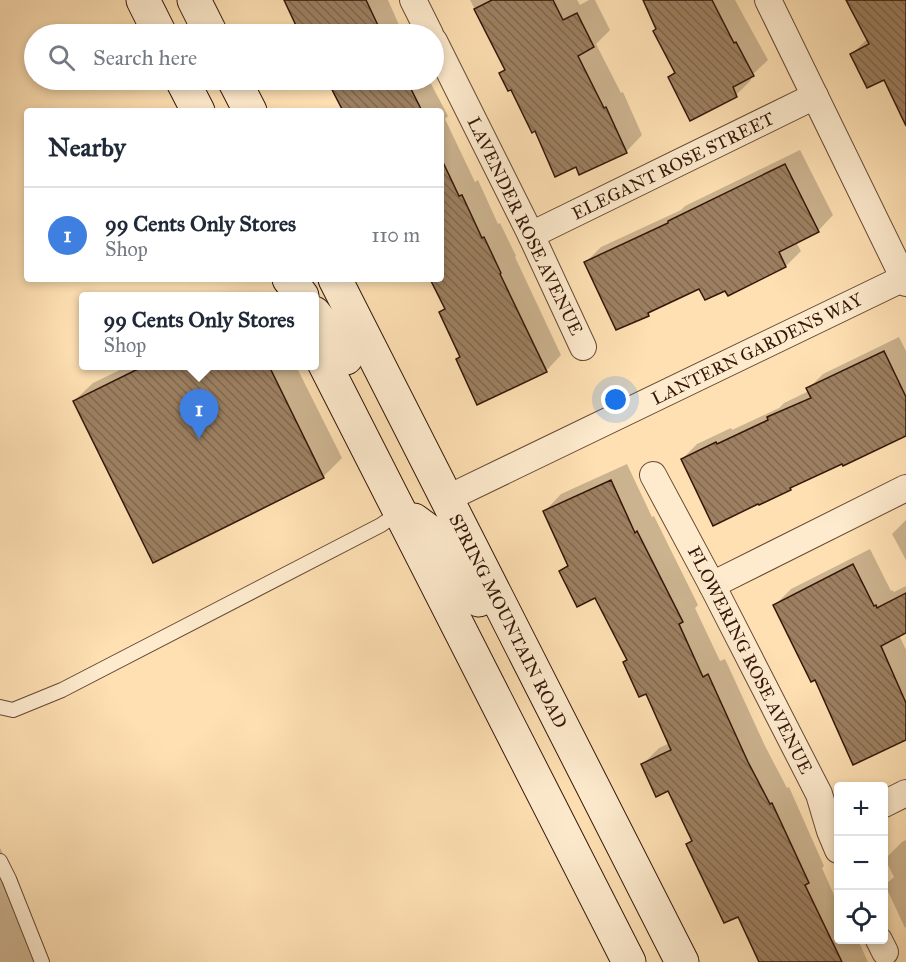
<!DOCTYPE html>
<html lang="en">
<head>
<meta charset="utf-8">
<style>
  body { margin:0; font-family:"IM FELL Great Primer",serif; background:#f6f6f7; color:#1f2937 }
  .controls { position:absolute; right:18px; bottom:18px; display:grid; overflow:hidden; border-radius:6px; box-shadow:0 3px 9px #0003 }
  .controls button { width:54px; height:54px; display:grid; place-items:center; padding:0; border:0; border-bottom:2px solid #e0e1e3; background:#fff; color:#1f2937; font:30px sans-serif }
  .you { position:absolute; left:616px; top:400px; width:21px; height:21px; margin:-15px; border:4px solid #fff; border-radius:50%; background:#1a73e8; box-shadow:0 0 0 9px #1a73e833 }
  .badge { display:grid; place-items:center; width:39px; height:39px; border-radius:50%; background:#0b8043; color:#fff; font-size:20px; font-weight:700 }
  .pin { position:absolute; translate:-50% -50px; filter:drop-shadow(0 2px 3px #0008) }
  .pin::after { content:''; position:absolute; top:32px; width:21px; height:18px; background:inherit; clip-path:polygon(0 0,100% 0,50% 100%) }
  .popup { position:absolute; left:79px; top:292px; width:240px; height:78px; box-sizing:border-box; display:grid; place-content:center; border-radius:6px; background:#fff; filter:drop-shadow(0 2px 4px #0005); font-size:20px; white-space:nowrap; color:#747a83 }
  .popup b { font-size:22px; color:#1f2937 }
  .popup::after { content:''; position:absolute; left:50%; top:100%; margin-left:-12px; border:12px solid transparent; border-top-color:#fff }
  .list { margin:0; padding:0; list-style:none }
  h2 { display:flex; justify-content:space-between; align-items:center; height:78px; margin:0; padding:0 24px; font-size:26px }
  h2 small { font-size:20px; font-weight:400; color:#747a83 }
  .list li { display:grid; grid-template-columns:39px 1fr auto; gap:18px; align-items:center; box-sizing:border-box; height:96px; padding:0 24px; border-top:2px solid #e0e1e3 }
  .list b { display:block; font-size:22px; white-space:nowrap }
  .list p { margin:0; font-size:20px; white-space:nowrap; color:#747a83 }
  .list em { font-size:20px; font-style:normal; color:#747a83 }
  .icon { flex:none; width:33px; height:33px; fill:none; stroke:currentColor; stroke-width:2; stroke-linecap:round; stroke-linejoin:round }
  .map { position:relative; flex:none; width:906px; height:962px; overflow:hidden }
  .search { position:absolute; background:#fff; box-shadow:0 3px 9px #0003; left:24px; top:24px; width:420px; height:66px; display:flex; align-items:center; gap:15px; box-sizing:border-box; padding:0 21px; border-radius:33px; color:#747a83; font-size:22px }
  .panel { position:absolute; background:#fff; box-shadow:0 3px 9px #0003; left:24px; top:108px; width:420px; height:174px; border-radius:6px }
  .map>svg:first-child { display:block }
  .shadow { fill:#0003 }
  .building { fill:url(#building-back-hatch); stroke:#341709; stroke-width:1.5 }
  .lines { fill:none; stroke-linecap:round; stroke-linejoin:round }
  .lane-casing { stroke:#664934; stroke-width:16 }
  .street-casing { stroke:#664934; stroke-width:28 }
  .secondary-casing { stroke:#341709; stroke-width:35 }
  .lane { stroke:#feebce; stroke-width:14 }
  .street { stroke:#feebce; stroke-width:26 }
  .secondary { stroke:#feebce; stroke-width:33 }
  .labels { text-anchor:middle; stroke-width:5; stroke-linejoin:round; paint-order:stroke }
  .street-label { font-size:18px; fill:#341709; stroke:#feebce }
</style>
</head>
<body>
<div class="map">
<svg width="906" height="962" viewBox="0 0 906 962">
  <defs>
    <pattern id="building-back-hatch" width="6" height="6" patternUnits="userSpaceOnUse" patternTransform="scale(1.5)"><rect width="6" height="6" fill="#9d8061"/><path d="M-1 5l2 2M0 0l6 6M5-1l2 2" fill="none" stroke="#81684e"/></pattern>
  </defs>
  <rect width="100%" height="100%" fill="#fee0b3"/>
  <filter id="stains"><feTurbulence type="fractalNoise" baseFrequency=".00333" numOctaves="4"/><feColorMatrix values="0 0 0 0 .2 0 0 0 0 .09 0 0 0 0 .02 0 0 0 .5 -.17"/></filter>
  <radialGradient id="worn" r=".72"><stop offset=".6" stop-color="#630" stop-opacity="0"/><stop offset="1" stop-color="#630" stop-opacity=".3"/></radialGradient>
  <g class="shadow">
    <path d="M286 0H388L403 34H299L294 24 296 22Z"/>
    <path d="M470 0H577L580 5 589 0H595L610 30 596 44 621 93 623 92 642 135 626 152 576 165 536 129 512 88 501 73 506 69Z"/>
    <path d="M644 0H735L768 60 750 77 751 80 736 95 670 77 675 71Z"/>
    <path d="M848 0H906V119L885 78 852 54 868 38Z"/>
    <path d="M329 80H429L448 116 445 119 475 182 478 180 498 224 500 223 516 256 515 257 561 355 546 371 457 360 461 356 441 313 446 308 431 279H441V111H344Z"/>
    <path d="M800 150 833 215 818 231 796 242 801 251 786 266 726 289 700 287 653 309 648 314 586 262 601 247 681 210 685 206Z"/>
    <path d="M899 337 906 351V434L796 483 791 489 760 503 682 459 697 444 731 428 732 430 779 408 784 403 809 391 808 389 823 374Z"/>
    <path d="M128 366H296L342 458 324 476 154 561 74 401 93 383Z"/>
    <path d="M627 464 652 517 654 516 698 605 695 608 720 661 725 659 765 746 787 788 789 787 824 866 822 868 838 904V940H858L868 962H761L739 915 688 844 693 839 669 789 643 764 659 748 670 743 646 692 624 662 628 659 596 596 561 571 569 564 545 511 561 494Z"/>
    <path d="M906 520V560L892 534Z"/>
    <path d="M870 549 891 591 892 590 894 592 906 586V631L899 635 906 650V739L816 678 775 605 791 589Z"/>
    <path d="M906 840V927L905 928 885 885 894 877 885 859 902 842Z"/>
    <path d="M0 848 20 888 15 893 46 962H0Z"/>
  </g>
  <g class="building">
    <path d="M284 0H366L382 34H300Z"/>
    <path d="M492 0H553L563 20 577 13 594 47 578 56 604 108 606 107 627 153 579 175 576 167 555 177 535 131 532 133 511 90 508 91 499 73 505 70 474 9Z"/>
    <path d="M643 0H712L734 43 736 42 754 76 733 87 737 97 690 121 668 77 675 73 653 31 656 29Z"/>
    <path d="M846 0H906V126L884 80 867 88 850 54 869 44Z"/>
    <path d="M327 80H402L407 89 410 87 422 111H343Z"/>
    <path d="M441 158 459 196 462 195 482 238 484 237 501 273 500 274 547 372 477 405 456 359 460 357 439 312 445 309 430 279H441Z"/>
    <path d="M785 164 819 232 779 252 786 267 728 296 725 291 705 300 699 289 648 313 649 316 616 330 584 262 668 223V221Z"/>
    <path d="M884 351 906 397V436L843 466 842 464 790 488 791 490 759 505 758 504 713 526 681 459 716 442 717 444 768 420 767 417 811 398 806 388Z"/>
    <path d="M144 366H269L324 478 153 563 73 401Z"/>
    <path d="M611 480 635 533 637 531 683 622 679 624 703 677 708 674 748 762 770 804 772 803 809 883 805 885 842 962H759L738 917 724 923 686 844 692 841 668 791 656 797 641 764 671 750 646 694 639 697 623 662 627 660 595 598 577 607 559 571 568 566 543 511Z"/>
    <path d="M853 564 874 606 876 605 877 608 906 593V633L881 646 906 703V740L853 765 815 680 811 682 773 605Z"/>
  </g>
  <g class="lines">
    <defs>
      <g id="lane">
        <path d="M0 707 13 710 62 690 381 525 400 512"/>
        <path d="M0 861 9 879 42 962"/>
      </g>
      <g id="street">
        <path d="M413 0 430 34"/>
        <path d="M768 0 906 283"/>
        <path d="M434 41 531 235 583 347"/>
        <path d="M531 235 815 96"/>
        <path d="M653 475 712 585 819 794 830 831 838 850"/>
        <path d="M446 499 906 277"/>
        <path d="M712 585 906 488"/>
        <path d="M884 804 906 793"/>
        <path d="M879 940 885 952"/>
      </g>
      <g id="secondary">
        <path d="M143 0 160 34"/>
        <path d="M194 0 211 34"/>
        <path d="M182 80 198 111"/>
        <path d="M234 80 250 111"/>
        <path d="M289 279 302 296"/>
        <path d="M335 279 682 962"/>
        <path d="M314 313 339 345 346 358"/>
        <path d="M314 343 629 962"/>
        <path d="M414 520 433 534 479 600"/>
      </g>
    </defs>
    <use href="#lane" class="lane-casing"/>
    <use href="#street" class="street-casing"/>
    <use href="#secondary" class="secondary-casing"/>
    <use href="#lane" class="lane"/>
    <use href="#street" class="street"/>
    <use href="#secondary" class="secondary"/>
  </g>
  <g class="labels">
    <g class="street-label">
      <text transform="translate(673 166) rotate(-26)" y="6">ELEGANT ROSE STREET</text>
      <text transform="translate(525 226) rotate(64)" y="6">LAVENDER ROSE AVENUE</text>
      <text transform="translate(757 349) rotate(-26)" y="6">LANTERN GARDENS WAY</text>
      <text transform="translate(508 621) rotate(63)" y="6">SPRING MOUNTAIN ROAD</text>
      <text transform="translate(750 660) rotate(63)" y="6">FLOWERING ROSE AVENUE</text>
    </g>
  </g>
  <rect width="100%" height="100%" filter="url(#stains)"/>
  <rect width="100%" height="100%" fill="url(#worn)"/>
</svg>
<div class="controls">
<button>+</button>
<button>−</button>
<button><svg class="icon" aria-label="locate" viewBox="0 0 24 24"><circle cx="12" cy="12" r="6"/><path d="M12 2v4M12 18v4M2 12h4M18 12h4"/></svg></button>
</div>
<div class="you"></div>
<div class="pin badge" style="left:199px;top:439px;background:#3f7fe0">1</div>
<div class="popup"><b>99 Cents Only Stores</b>Shop</div>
<div class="search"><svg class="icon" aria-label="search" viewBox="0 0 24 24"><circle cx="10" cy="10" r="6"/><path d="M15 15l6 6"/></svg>Search here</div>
<section class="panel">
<h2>Nearby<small></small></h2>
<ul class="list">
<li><span class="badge" style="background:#3f7fe0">1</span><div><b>99 Cents Only Stores</b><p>Shop</p></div><em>110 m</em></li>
</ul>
</section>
</div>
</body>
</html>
